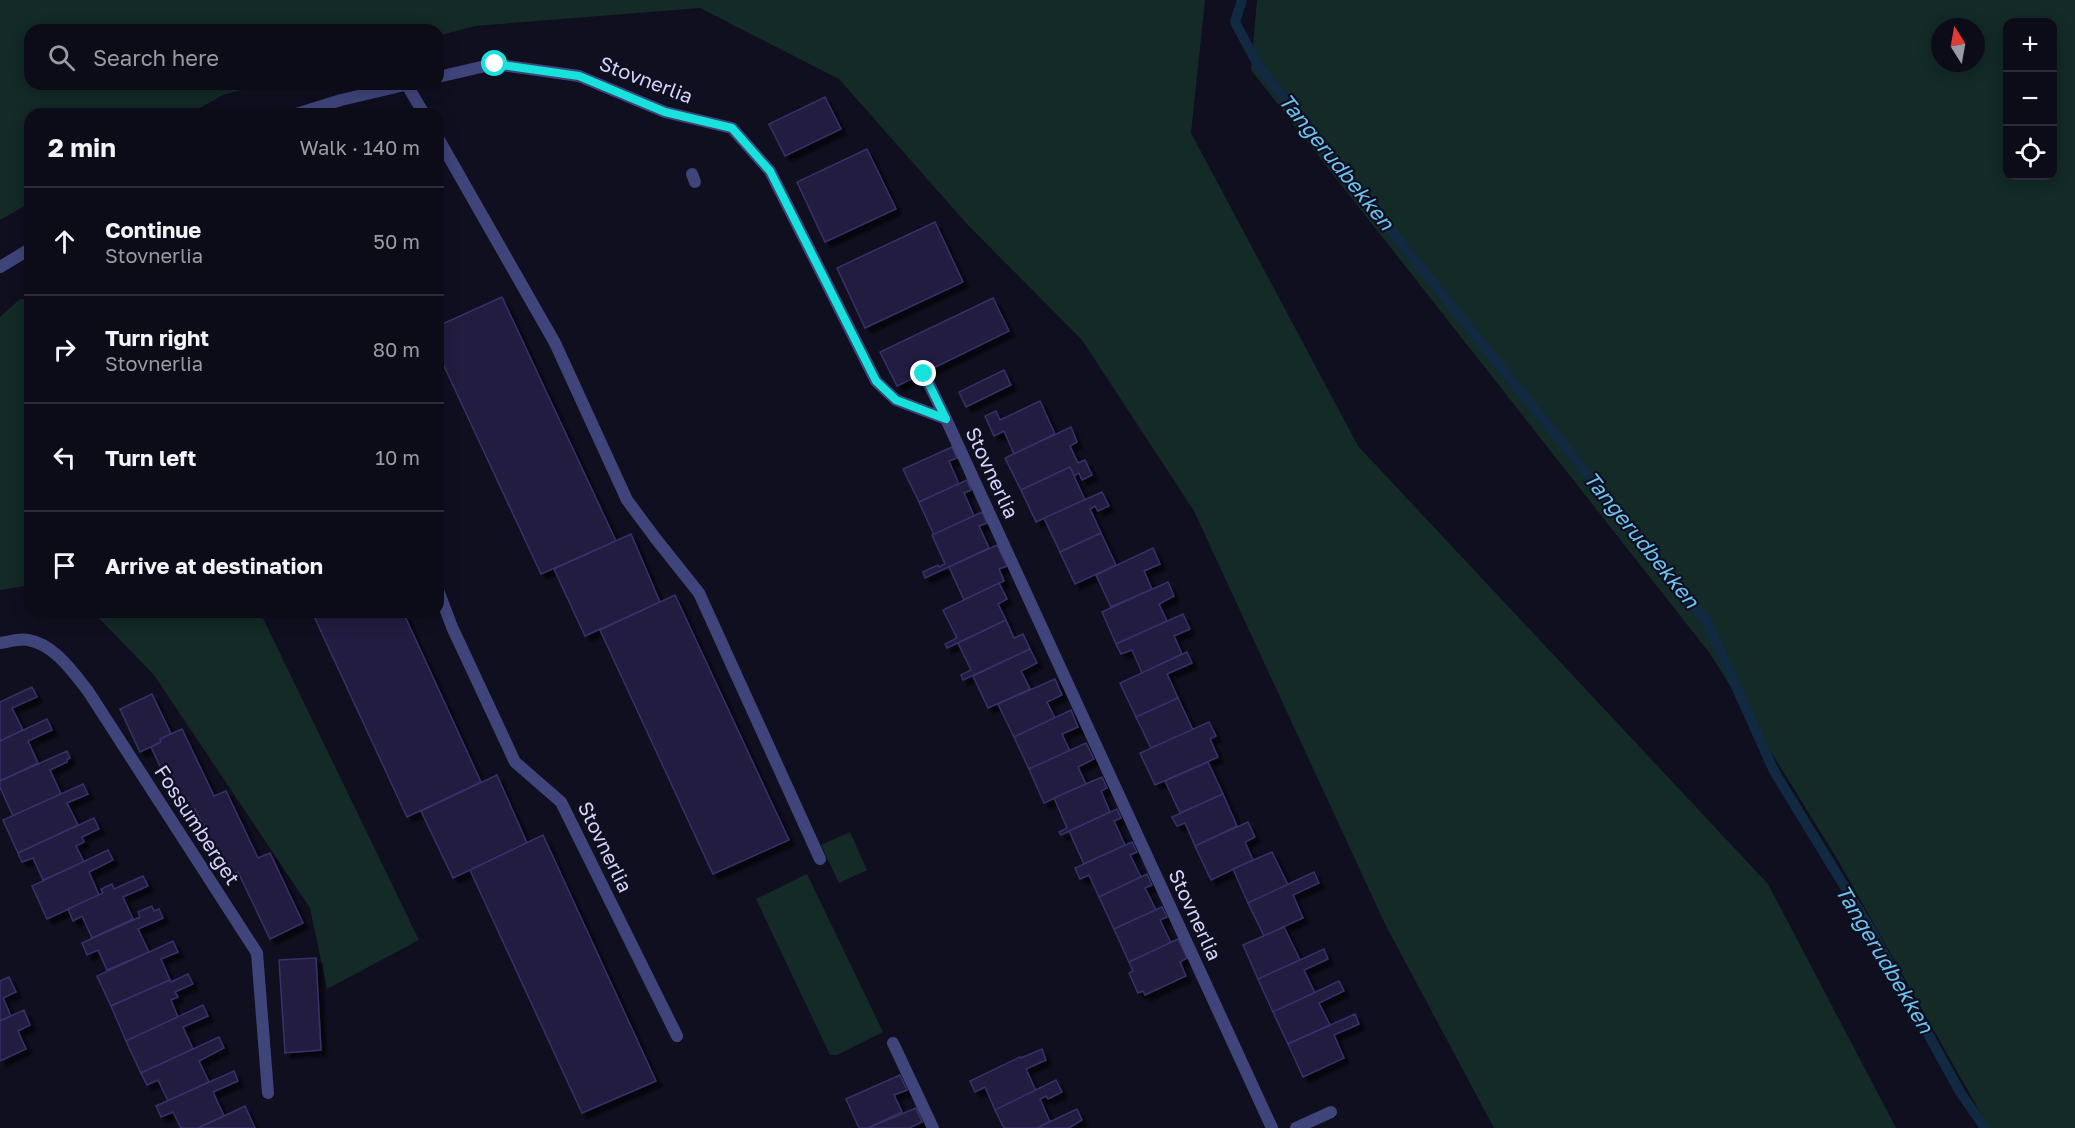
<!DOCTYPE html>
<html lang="en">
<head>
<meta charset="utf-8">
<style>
  body { margin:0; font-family:"Golos Text",sans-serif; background:#151421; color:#f1f3f6 }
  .controls { position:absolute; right:18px; top:18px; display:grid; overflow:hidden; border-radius:12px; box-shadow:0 3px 15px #0003 }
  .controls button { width:54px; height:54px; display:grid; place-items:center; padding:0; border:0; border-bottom:2px solid #2c2b37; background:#0c0b18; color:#f1f3f6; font:30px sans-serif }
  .compass { position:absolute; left:1931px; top:18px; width:54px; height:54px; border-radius:50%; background:#0c0b18; box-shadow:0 3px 15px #0003; rotate:349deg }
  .stop { position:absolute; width:18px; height:18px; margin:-14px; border:4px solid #17e3dc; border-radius:50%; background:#fff }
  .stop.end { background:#17e3dc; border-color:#fff; box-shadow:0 2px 6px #0008 }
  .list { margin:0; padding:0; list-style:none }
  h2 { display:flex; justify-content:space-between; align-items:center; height:78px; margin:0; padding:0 24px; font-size:26px }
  h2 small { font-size:20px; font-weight:400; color:#9a9ba2 }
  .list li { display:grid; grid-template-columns:39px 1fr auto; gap:18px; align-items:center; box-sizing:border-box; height:108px; padding:0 24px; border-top:2px solid #2c2b37 }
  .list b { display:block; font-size:22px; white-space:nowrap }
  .list p { margin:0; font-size:20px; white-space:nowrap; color:#9a9ba2 }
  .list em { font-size:20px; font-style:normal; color:#9a9ba2 }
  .icon { flex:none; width:33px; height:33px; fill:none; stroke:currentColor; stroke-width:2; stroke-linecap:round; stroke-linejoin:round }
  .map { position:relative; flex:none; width:2075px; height:1128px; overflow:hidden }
  .search { position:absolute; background:#0c0b18; box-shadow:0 3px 15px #0003; left:24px; top:24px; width:420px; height:66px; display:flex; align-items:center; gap:15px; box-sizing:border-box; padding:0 21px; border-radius:18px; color:#9a9ba2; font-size:22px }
  .panel { position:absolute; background:#0c0b18; box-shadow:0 3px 15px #0003; left:24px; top:108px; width:420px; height:510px; border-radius:18px }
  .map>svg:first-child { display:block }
  .green { fill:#132a26; fill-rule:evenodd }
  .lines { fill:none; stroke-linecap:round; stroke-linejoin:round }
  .stream { stroke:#122a41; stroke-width:10 }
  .building { fill:#201d3f; stroke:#353269; stroke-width:1.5; filter:url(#shadow) }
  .lane { stroke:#3f457b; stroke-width:12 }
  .street { stroke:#3f457b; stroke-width:12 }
  .route { stroke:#17e3dc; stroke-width:8 }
  .labels { text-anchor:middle; stroke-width:4.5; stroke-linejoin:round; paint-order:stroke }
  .street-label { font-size:20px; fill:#d3d4fb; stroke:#100f20 }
  .water-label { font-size:21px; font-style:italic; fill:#6bc4f0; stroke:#100f20 }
</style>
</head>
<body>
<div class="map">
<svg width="2075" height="1128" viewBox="0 0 2075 1128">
  <defs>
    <filter id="shadow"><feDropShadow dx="5.5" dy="5.5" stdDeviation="1.5" flood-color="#0009"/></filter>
  </defs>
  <rect width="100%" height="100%" fill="#100f20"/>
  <g class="green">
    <path d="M0 0H1205L1191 133 1358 446 1768 884 1896 1128H1494L1385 924 1194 511 1082 340 967 224 839 79 700 8 475 26 438 36V30H30V84H263L223 95 189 114H30V203L0 220Z"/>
    <path d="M1257 0H2075V1128H1989L1839 862 1711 655 1251 70ZM2052 22V176H2008V22ZM1940 27H1976V63H1940Z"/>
    <path d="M20 299 30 300V585L0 590V317Z"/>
    <path d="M93 612H260L419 940 327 989 310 908 154 675Z"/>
    <path d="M850 832 867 870 839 883 821 845Z"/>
    <path d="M807 874 883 1032 837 1055H830L756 899Z"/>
  </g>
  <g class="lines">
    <path class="stream" d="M1242 0 1235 22 1259 67 1707 622 1774 771 1868 925 1960 1092 1985 1128"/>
  </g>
  <g class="building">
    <path d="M825 97 841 129 785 156 769 124Z"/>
    <path d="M867 149 896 209 825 242 797 182Z"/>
    <path d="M935 222 963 282 865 328 837 268Z"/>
    <path d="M502 297 616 541 541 574 438 353V326Z"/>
    <path d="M993 298 1009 331 897 386 880 352Z"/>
    <path d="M1004 370 1011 385 966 407 959 392Z"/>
    <path d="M1040 401 1055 434 1014 454 1004 431 994 436 985 416 996 411 1000 420Z"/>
    <path d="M1071 427 1077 442 1070 446 1078 463 1085 460 1092 475 1082 480 1079 473 1074 476 1070 467 1021 490 1005 458Z"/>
    <path d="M952 447 957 458 949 461 959 484 919 502 903 469Z"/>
    <path d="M1070 467 1085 500 1036 522 1021 490Z"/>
    <path d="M967 480 971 490 964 493 974 516 934 535 919 502Z"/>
    <path d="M1102 492 1109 506 1098 511 1095 506 1090 509 1101 533 1060 552 1044 518Z"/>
    <path d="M982 512 987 523 979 526 989 548 925 578 923 572 938 565 939 567 945 564 932 535Z"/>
    <path d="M1101 533 1116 565 1075 584 1060 552Z"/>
    <path d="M631 534 660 602 585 636 554 569Z"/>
    <path d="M997 545 1007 566 999 569 1004 581 964 600 949 567Z"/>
    <path d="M1153 548 1160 564 1144 571 1152 589 1111 607 1096 575Z"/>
    <path d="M1168 582 1174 596 1159 604 1167 621 1116 644 1102 612Z"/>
    <path d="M999 583 1007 599 998 604 1006 620 947 648 945 644 957 638 943 610Z"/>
    <path d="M675 595 789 840 713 874 600 630Z"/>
    <path d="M312 612H403L481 782 407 817Z"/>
    <path d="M1183 614 1190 629 1174 636 1182 654 1142 673 1132 650 1121 654 1116 644Z"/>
    <path d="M1006 620 1014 638 1023 634 1030 649 963 680 961 675 971 670 958 643Z"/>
    <path d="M1030 649 1037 663 1021 671 1030 689 988 708 973 676Z"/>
    <path d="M1187 652 1192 663 1167 674 1178 698 1136 717 1120 683Z"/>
    <path d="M1055 679 1062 695 1047 702 1055 718 1014 737 998 704Z"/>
    <path d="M32 687 37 697 12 708 23 730 0 741V702Z"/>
    <path d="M152 694 171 734 160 739 161 742 140 752 120 709Z"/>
    <path d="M1178 698 1193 730 1151 748 1136 717Z"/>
    <path d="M1071 710 1078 727 1062 734 1070 751 1029 769 1014 737Z"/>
    <path d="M47 719 52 730 28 741 38 763 0 781V741Z"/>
    <path d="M1209 722 1216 736 1210 739 1218 757 1155 785 1140 753Z"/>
    <path d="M182 729 214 796 226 791 258 858 270 853 303 923 270 939 238 872 227 877 195 809 183 815 151 747 161 742 160 739Z"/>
    <path d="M1086 743 1094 759 1078 767 1086 784 1044 803 1029 769Z"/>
    <path d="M67 751 70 758 67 760V762L50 770 61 794 13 816 0 787V781Z"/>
    <path d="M1208 762 1223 794 1180 813 1165 781Z"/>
    <path d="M497 775 527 843 453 878 421 811Z"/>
    <path d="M1102 777 1107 788 1101 791 1110 812 1061 835 1059 832 1067 828 1054 798Z"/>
    <path d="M83 784 88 794 67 803 78 825 18 853 3 820Z"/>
    <path d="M1223 794 1237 826 1195 846 1185 823 1177 826 1172 817Z"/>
    <path d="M1117 809 1121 818 1114 821 1125 845 1084 864 1069 831Z"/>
    <path d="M94 818 99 829 82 837 84 842 76 846 84 862 43 880 33 858 22 862 18 853Z"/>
    <path d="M1248 822 1255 837 1245 842 1253 860 1211 880 1195 846Z"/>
    <path d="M543 835 656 1081 582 1113 470 870Z"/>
    <path d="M1132 842 1137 852 1130 855 1141 877 1099 897 1089 875 1080 879 1075 868Z"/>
    <path d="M108 850 113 860 89 872 99 895 47 919 32 886Z"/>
    <path d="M1272 852 1288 885 1248 903 1233 869Z"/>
    <path d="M1314 872 1319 883 1293 895 1303 918 1264 936 1248 903Z"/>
    <path d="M1147 874 1152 885 1145 888 1156 910 1114 929 1099 897Z"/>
    <path d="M143 876 148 886 123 897 133 919 92 938 82 916 73 921 68 909 103 893 101 889 112 884 114 889Z"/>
    <path d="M152 906 154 911 159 909 163 918 138 929 149 952 107 970 98 950 87 955 82 943 140 917 138 912Z"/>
    <path d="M1162 907 1167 917 1160 920 1171 943 1129 962 1114 929Z"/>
    <path d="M1284 927 1300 960 1258 979 1243 945Z"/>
    <path d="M1178 939 1187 958 1180 962 1186 976 1145 995 1143 991 1138 993 1129 973 1133 971 1129 962Z"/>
    <path d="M173 941 178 952 161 959 170 980 111 1006 97 976Z"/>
    <path d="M1324 949 1328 959 1304 970 1315 993 1273 1012 1258 979Z"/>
    <path d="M316 958 321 1050 285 1053 279 960Z"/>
    <path d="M188 974 193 984 175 992 178 997 171 1000 178 1017 126 1041 111 1006 170 980 171 982Z"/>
    <path d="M9 977 16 992 3 998 11 1016 0 1021V981Z"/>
    <path d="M1339 981 1344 991 1319 1003 1330 1025 1288 1044 1273 1012Z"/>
    <path d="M203 1005 208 1016 183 1027 193 1049 141 1073 126 1041Z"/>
    <path d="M24 1010 30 1025 18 1031 26 1049 0 1061V1021Z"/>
    <path d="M1355 1014 1359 1024 1334 1035 1344 1058 1303 1077 1288 1044Z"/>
    <path d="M219 1037 224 1048 199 1061 209 1082 168 1101 158 1080 147 1085 141 1073Z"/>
    <path d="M1042 1049 1046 1060 1026 1069 1036 1091 995 1110 985 1087 975 1092 970 1081 1020 1057 1021 1058Z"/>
    <path d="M234 1071 238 1081 213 1092 224 1116 198 1128H181L173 1112 161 1117 156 1106Z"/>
    <path d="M900 1075 907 1090 894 1095 902 1112 868 1128H859L846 1099Z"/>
    <path d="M1056 1080 1062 1092 1048 1099 1046 1096 1040 1099 1050 1122 1037 1128H1004L995 1110Z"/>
    <path d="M245 1106 255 1128H198L224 1116Z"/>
    <path d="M916 1108 922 1122 909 1128H868Z"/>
    <path d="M1077 1109 1082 1120 1069 1128H1037Z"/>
  </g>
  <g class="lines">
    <g class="lane">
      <path d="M692 174 695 182"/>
      <path d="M924 374 946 419"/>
      <path d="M1296 1128 1331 1112"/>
    </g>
    <g class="street">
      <path d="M438 77 494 64 579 76 665 112 732 128 770 171 876 381 896 400 946 419 1272 1128"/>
      <path d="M407 85 424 114"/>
      <path d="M296 114 341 100 409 84"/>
      <path d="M438 138 555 343 627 500 656 539 699 593 820 859"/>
      <path d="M0 267 30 249"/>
      <path d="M438 590 452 627 515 762 561 802 677 1036"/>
      <path d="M0 643C8 642 20 638 28 640 54 644 73 672 88 691L257 953 268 1093"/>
      <path d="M893 1043 933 1128"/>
    </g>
  </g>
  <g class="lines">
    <path class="route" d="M495 64 579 76 665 112 732 128 770 171 876 381 896 400 946 419 924 374"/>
  </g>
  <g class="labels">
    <g class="street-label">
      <text transform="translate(646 80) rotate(21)" y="7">Stovnerlia</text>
      <text transform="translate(992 473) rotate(65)" y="7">Stovnerlia</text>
      <text transform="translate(197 825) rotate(57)" y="7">Fossumberget</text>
      <text transform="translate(605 847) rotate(64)" y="7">Stovnerlia</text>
      <text transform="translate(1195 915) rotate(65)" y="7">Stovnerlia</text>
    </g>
    <g class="water-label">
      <text transform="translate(1336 162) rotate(51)" y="7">Tangerudbekken</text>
      <text transform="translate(1641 540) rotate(51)" y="7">Tangerudbekken</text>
      <text transform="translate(1884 959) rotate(59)" y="7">Tangerudbekken</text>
    </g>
  </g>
</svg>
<div class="controls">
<button>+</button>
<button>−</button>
<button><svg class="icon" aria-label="locate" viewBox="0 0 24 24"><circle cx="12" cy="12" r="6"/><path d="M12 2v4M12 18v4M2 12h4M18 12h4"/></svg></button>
</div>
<svg class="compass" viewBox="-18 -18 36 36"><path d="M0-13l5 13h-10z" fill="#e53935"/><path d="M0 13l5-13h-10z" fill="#9a9ba2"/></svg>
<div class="stop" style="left:495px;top:64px"></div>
<div class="stop end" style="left:924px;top:374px"></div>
<div class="search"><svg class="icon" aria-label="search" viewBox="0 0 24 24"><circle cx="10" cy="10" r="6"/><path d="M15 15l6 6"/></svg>Search here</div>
<section class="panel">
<h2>2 min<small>Walk · 140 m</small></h2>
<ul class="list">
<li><svg class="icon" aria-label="ahead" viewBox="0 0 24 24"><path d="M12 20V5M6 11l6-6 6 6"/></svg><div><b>Continue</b><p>Stovnerlia</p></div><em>50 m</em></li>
<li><svg class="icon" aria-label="right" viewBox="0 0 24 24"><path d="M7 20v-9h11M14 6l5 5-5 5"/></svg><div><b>Turn right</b><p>Stovnerlia</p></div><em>80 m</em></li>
<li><svg class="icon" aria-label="left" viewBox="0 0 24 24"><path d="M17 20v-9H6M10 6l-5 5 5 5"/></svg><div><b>Turn left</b></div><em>10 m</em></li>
<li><svg class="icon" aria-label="arrive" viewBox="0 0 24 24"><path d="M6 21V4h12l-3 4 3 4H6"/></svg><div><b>Arrive at destination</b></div></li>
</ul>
</section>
</div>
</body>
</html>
